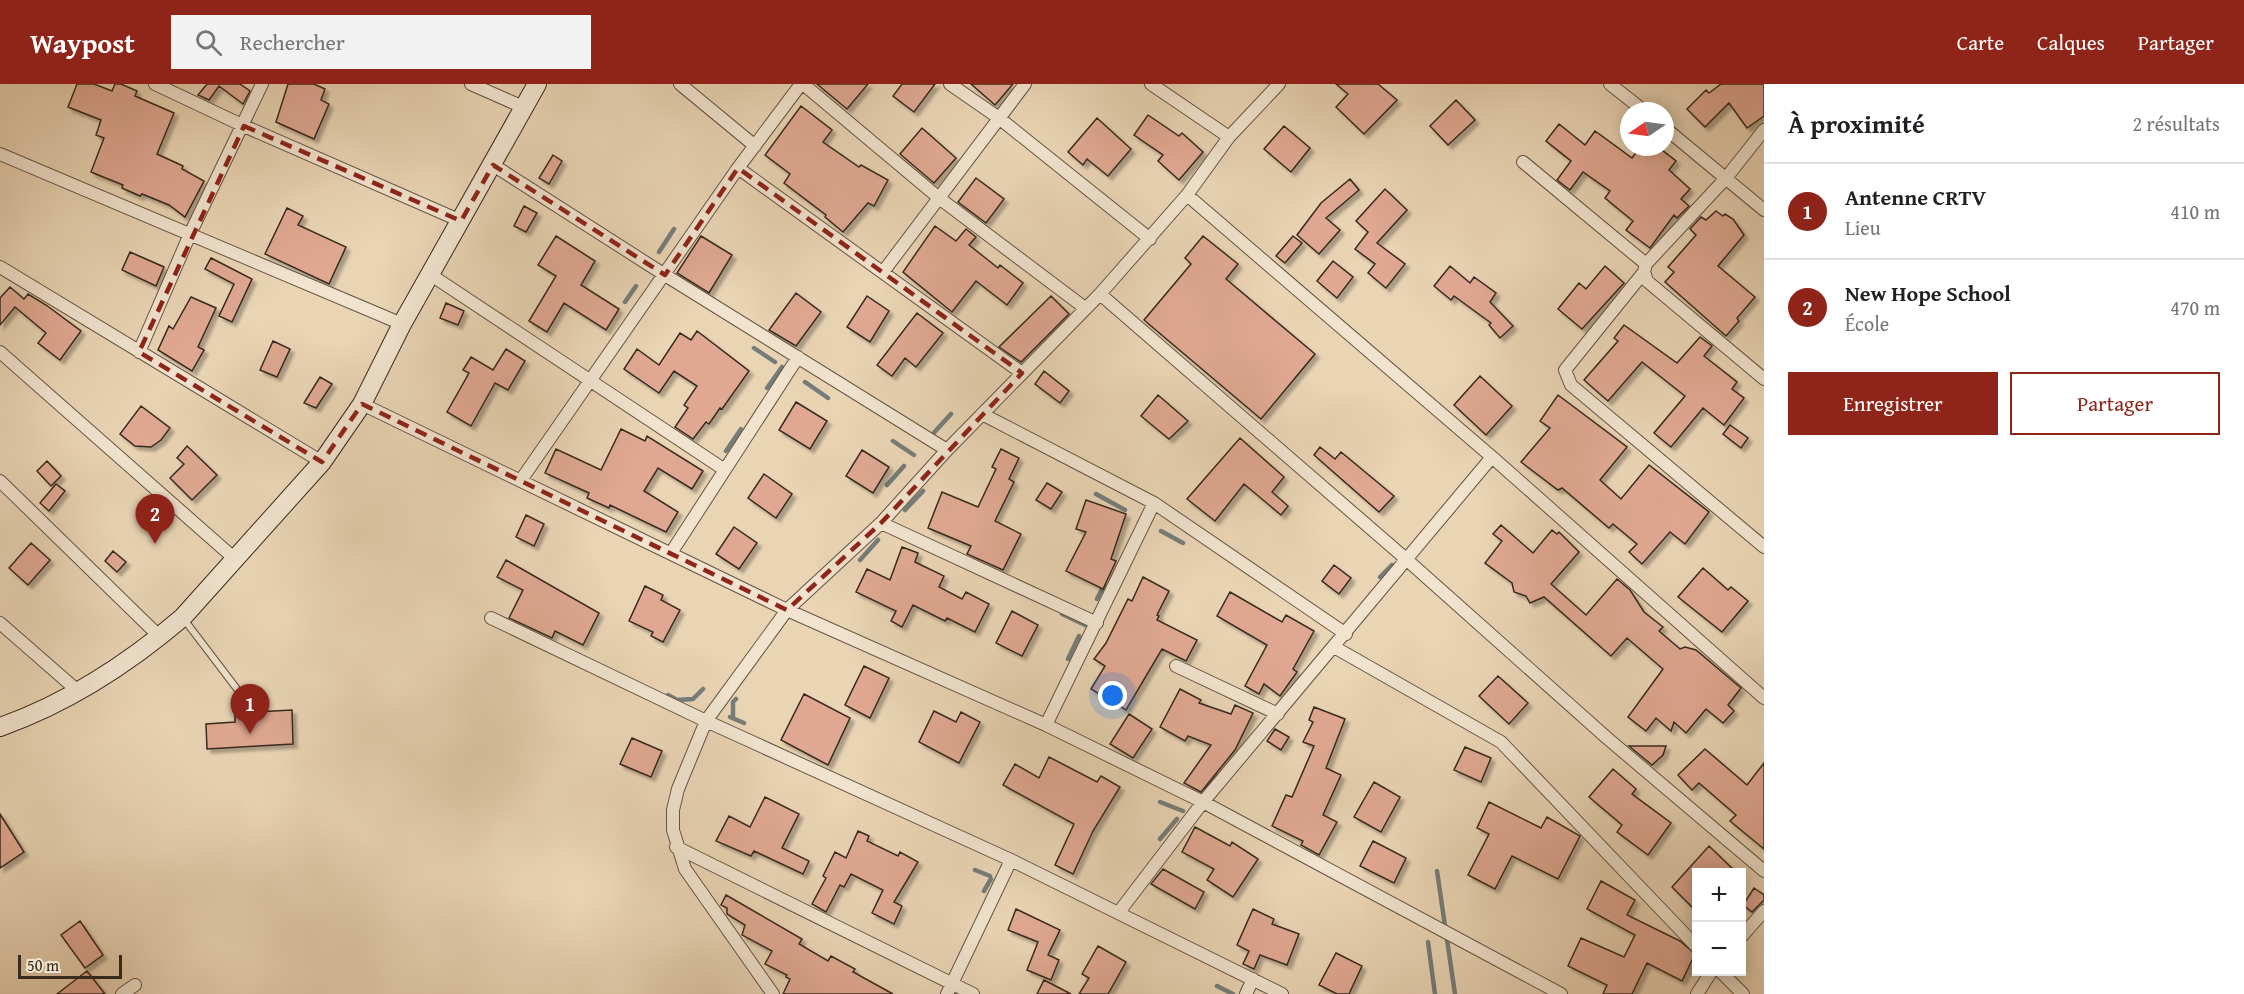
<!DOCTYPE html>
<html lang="fr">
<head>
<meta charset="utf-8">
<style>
	:root { --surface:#fff; --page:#f2f2f2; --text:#202124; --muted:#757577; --line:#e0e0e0; --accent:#8f2418 }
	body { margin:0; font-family:"Gentium Book Plus",serif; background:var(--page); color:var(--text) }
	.controls { position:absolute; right:18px; bottom:18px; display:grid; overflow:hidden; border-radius:0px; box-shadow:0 3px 15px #0003 }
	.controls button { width:54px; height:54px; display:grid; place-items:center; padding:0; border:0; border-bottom:2px solid var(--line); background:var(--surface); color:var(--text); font:30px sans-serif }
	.compass { position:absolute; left:1620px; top:18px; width:54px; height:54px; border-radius:50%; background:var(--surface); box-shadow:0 3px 15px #0003; rotate:257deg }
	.scale { position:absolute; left:18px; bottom:15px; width:104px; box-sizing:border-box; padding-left:6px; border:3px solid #382a1d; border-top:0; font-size:16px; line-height:21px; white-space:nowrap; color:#382a1d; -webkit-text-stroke:4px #f1e3ce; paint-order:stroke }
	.you { position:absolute; left:1113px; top:612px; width:21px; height:21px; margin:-15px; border:4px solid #fff; border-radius:50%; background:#1a73e8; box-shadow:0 0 0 9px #1a73e833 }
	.badge { display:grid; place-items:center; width:39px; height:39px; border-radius:50%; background:var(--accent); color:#fff; font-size:20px; font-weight:700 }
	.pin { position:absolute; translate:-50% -50px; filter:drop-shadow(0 2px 3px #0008) }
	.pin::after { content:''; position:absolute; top:32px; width:21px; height:18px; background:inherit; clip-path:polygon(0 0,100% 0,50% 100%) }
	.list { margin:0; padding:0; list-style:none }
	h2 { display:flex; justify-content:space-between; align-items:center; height:78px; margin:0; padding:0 24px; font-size:26px }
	h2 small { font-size:20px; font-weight:400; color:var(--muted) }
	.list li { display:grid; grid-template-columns:39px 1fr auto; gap:18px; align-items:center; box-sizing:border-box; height:96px; padding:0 24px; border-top:2px solid var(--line) }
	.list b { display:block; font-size:22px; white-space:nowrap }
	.list p { margin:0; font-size:20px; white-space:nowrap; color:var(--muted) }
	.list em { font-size:20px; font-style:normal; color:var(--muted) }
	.actions { display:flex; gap:12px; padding:18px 24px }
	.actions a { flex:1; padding:14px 0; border:2px solid var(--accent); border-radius:0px; text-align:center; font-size:21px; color:var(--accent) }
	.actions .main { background:var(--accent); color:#fff }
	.icon { flex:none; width:33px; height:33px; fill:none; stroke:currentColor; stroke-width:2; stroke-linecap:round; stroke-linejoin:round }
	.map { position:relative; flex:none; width:1764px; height:910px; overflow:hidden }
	header { display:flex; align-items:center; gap:36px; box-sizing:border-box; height:84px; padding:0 30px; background:var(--accent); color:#fff }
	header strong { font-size:28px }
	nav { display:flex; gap:33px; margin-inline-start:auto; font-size:21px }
	.search { width:420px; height:54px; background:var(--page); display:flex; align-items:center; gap:15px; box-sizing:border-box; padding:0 21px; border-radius:0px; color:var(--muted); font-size:22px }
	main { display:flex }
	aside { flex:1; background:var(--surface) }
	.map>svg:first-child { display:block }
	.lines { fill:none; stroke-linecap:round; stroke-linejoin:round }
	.stream { stroke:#757d7a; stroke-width:4.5 }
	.building { fill:#e0a892; stroke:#382a1d; stroke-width:1.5; filter:url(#shadow) }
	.service-casing { stroke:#645443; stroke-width:8 }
	.minor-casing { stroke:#645443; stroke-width:14 }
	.secondary-casing { stroke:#382a1d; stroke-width:20 }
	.service { stroke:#f1e3ce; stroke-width:6 }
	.minor { stroke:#f1e3ce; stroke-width:12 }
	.secondary { stroke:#f1e3ce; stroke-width:18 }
	.marked { fill:none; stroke:#8f2418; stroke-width:4.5; stroke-dasharray:12 8; stroke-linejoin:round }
</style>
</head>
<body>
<header>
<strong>Waypost</strong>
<div class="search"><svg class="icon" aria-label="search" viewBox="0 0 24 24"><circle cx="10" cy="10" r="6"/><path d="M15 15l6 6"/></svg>Rechercher</div>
<nav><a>Carte</a><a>Calques</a><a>Partager</a></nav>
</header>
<main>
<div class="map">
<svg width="1764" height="910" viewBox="0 0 1764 910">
	<defs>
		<filter id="shadow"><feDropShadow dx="4" dy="4" stdDeviation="1.5" flood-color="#0004"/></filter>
	</defs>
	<rect width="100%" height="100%" fill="#e9d4b4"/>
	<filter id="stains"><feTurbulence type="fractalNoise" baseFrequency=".00333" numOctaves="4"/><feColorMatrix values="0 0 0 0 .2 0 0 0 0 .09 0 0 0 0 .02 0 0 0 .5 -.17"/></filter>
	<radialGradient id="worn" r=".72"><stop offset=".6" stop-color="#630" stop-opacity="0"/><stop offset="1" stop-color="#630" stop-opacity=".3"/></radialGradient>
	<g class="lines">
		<!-- stream -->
		<path class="stream" d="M659 168 674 145
			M625 218 636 202
			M754 264 775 278
			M805 298 828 314
			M767 304 782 283
			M930 353 951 330
			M893 357 914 371
			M726 367 741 345
			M887 401 904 382
			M1096 410 1125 426
			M905 426 923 407
			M1161 447 1183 459
			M860 476 878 456
			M1380 493 1392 481
			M1097 515 1104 501
			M1062 530 1085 541
			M1068 575 1079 552
			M668 611 677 616 693 615 703 605
			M730 633 744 639
			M733 633V618L736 615
			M1205 703 1215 691
			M1160 718 1183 727
			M1160 755 1177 735
			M975 786 990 792
			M1437 787 1455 910
			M984 807 991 795
			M1428 858 1435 910
			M1217 902 1233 910"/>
	</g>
	<!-- building -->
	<path class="building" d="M77 0H94L112 7 115 0H121L137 7 135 12 174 29 157 70 183 82 182 85 204 97 185 133 169 121 142 110 140 112 122 104 123 101 91 88 104 54 96 51 101 36 68 23Z
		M207 0H240L250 7 243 20 219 2 209 16 198 11Z
		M288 0H314L325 5 321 16 329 20 314 55 276 38Z
		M817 0H868L847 25Z
		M902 0H935L914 28 893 12Z
		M971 0H1013L995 21Z
		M1336 0H1378L1397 16 1364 50 1336 23 1348 10Z
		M1721 0H1764V32L1747 44 1729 19 1705 43 1687 25 1706 6 1709 9Z
		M1456 16 1475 36 1448 61 1430 42Z
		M801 22 832 46 823 58 859 83 861 81 888 96 874 122 868 119 843 148 825 133 826 131 784 99 790 90 765 71Z
		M1148 31 1179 52 1182 49 1203 68 1179 96 1158 77 1163 71 1134 51Z
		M1097 34 1131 65 1108 92 1087 75 1083 81 1068 68Z
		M1559 40 1585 61 1595 47 1632 74 1640 63H1658L1676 77 1669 86 1690 105 1681 115 1689 122 1677 134 1674 131 1650 164 1626 146 1633 137 1605 114 1610 107 1583 88 1570 106 1557 96 1571 77 1546 57Z
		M1284 42 1310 64 1291 88 1264 65Z
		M922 44 956 74 934 99 900 70Z
		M553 71 562 77 549 100 539 94Z
		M976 94 1004 115 986 139 958 118Z
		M1350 95 1359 106 1326 134 1340 146 1319 170 1297 151 1321 119Z
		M1385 105 1407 126 1377 159 1405 180 1386 204 1368 189 1375 180 1355 165 1368 148 1356 137Z
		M524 122 537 129 526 148 514 142Z
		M287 124 303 132 298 141 346 163 329 200 265 170Z
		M1716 127 1723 132 1725 130 1733 135 1744 151 1718 182 1755 213 1737 234 1739 237 1726 252 1665 198 1674 188 1668 183 1696 151 1690 145 1701 133 1706 136Z
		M935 142 956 157 966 145 976 153 969 161 998 184 1000 181 1023 199 1007 221 976 197 952 228 903 188Z
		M556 152 595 177 581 201 619 225 606 246 564 219 547 248 529 237 556 192 538 181Z
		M701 152 732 171 709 209 677 189Z
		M1203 152 1238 180 1226 195 1315 270 1261 335 1144 236 1191 180 1185 174Z
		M1293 152 1302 159 1285 179 1276 172Z
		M130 168 164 183 156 202 122 186Z
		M211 174 252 195 232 238 219 232 234 200 205 185Z
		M1333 177 1353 193 1337 214 1317 197Z
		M1450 182 1470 199 1474 193 1496 209 1490 218 1513 242 1500 254 1489 241 1491 239 1454 212 1451 216 1434 202Z
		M1605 182 1624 199 1582 245 1558 225 1579 199 1586 205Z
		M10 203 24 215 28 210 46 221 81 247 60 276 38 259 46 249 15 223 0 241V214Z
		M796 209 821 228 796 262 769 246Z
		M867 212 889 227 870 258 847 243Z
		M1051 212 1069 230 1021 278 999 263Z
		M191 213 216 224 198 263 204 266 192 287 158 266 169 242 173 245Z
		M446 219 464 227 458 241 440 234Z
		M917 229 943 249 916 283 905 274 892 292 877 281Z
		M1624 241 1677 279 1700 253 1712 262 1704 272 1737 298 1732 305 1744 314 1724 341 1703 324 1671 363 1654 349 1685 312 1642 278 1608 317 1584 296 1618 257 1614 254Z
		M697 247 749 287 722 325 720 324 709 340 706 338 693 355 675 343 688 324 684 321 697 302 674 287 659 309 624 285 637 265 659 281 680 249 691 256Z
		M273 257 290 265 277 293 260 286Z
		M506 265 525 277 508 306 495 299 471 342 447 328 469 289 463 286 471 273 493 286Z
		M1044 287 1069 307 1060 319 1035 300Z
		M1480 292 1512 322 1486 351 1454 321Z
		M320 293 332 300 316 324 304 319Z
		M1158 311 1188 337 1169 355 1141 332Z
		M1558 311 1627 363 1600 396 1621 415 1649 381 1709 428 1685 460 1670 448 1642 480 1629 468 1637 460 1613 440 1609 444 1562 404 1558 406 1521 378 1550 344 1540 337Z
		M796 318 827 337 810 365 779 346Z
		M141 322 170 344 161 356 151 363 135 362 120 350Z
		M1730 341 1748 354 1741 364 1723 350Z
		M621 345 645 357 647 352 703 387 692 405 658 384 644 407 678 428 666 448 610 421 609 424 587 414 589 409 545 389 556 365 601 386Z
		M1240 354 1284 393 1272 408 1288 422 1281 431 1244 400 1215 437 1187 415Z
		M187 362 217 391 192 416 170 394 184 380 177 374Z
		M1320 363 1335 375 1341 368 1394 412 1379 428 1314 371Z
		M1001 365 1019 374 1009 395 1014 398 995 437 1021 450 1003 486 967 470 971 462 928 444 942 408 978 423 996 385 992 383Z
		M862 366 889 383 873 409 846 392Z
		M47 377 61 392 51 402 37 387Z
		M764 390 792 410 776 434 748 414Z
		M1047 399 1062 408 1051 425 1036 416Z
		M56 400 65 407 49 427 40 419Z
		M1086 416 1126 430 1111 475 1116 477 1103 505 1066 487 1086 448 1076 445Z
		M526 431 544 440 534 462 516 453Z
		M1501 441 1533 469 1552 446 1557 450 1559 448 1579 468 1551 500 1586 531 1617 495 1630 506 1644 528 1663 543 1659 547 1680 565 1685 563 1696 566 1741 604 1728 621 1734 627 1723 639 1706 625 1686 649 1674 638 1671 647 1656 634 1646 647 1628 633 1663 585 1627 554 1611 572 1544 513 1530 519 1526 512 1514 508 1512 499 1485 479 1502 457 1493 450Z
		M734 443 757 459 739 485 716 470Z
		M31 459 50 476 28 501 9 484Z
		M902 463 918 469 915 478 944 492 939 503 962 515 966 508 989 520 975 548 947 534 945 537 913 521 902 543 891 537 896 527 856 508 867 485 890 496Z
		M113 467 126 478 117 488 105 477Z
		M506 476 599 529 583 561 555 547 552 554 509 534 523 506 497 493Z
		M1334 481 1351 494 1339 510 1322 497Z
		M1703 484 1728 506 1731 503 1748 517 1722 548 1678 513Z
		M1143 493 1169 507 1157 531 1159 532 1157 536 1197 556 1186 577 1162 565 1126 626 1091 605 1105 582 1094 575 1106 559 1128 515 1132 517Z
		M645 502 663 511 661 516 680 526 663 558 651 552 653 548 629 537Z
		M1230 508 1282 538 1286 531 1314 547 1293 585 1297 588 1280 612 1264 600 1259 610 1245 602 1267 561 1217 532Z
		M1012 527 1038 541 1022 572 996 559Z
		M864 582 889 594 870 634 845 621Z
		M1498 592 1528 619 1509 640 1479 612Z
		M1180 605 1201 616 1199 619 1231 630 1235 621 1253 629 1235 666 1201 708 1184 699 1211 661 1188 652 1185 657 1160 643Z
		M804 610 850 634 828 681 781 656Z
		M1314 623 1345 635 1326 684 1341 691 1323 731 1337 738 1319 771 1301 761 1303 757 1272 742 1286 711 1292 713 1314 662 1303 658 1313 638 1309 636Z
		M292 626 293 660 207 665 206 640 235 638V629Z
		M934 627 956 638 961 628 980 638 959 679 919 658Z
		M1129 630 1152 645 1133 674 1110 660Z
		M1275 645 1289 653 1281 666 1267 657Z
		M632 654 662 667 651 693 620 680Z
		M1629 662H1666L1663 671 1652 681Z
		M1465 663 1491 674 1481 698 1454 686Z
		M1705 665 1747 701 1764 679V765L1730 737 1736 731 1699 699 1692 706 1678 691Z
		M1049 673 1097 698 1101 692 1120 703 1093 747 1073 790 1055 781 1074 740 1003 701 1015 680 1039 694Z
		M1613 685 1636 705 1632 710 1671 739 1648 771 1617 748 1622 741 1589 713Z
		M1374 698 1400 713 1381 748 1354 733Z
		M765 713 799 730 782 764 809 777 803 790 754 767 751 772 716 757 729 732 750 743Z
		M1489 718 1541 744 1547 733 1580 752 1558 795 1512 772 1495 805 1468 791 1489 750 1477 744Z
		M0 730 24 768 0 784Z
		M1195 743 1230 762 1232 758 1258 775 1233 813 1207 796 1214 785 1182 768Z
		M858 747 869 752 867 757 898 772 900 768 918 778 894 818 902 822 894 840 872 829 883 806 851 790 844 803 840 801 826 828 812 820 826 794 823 792 835 768 846 774Z
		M1373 757 1406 774 1394 799 1360 782Z
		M1709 762 1737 789H1696V827L1672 803Z
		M1163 785 1204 808 1195 825 1151 800Z
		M1601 797 1635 816 1627 831 1680 857 1695 870 1682 897 1647 879 1632 910H1603L1607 901 1568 882 1581 854 1624 873 1635 851 1587 825Z
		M1754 804 1764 811V816L1752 828 1743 821Z
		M726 811 802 855 799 860 828 877 831 872 855 885 853 888 893 910H783L790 895 786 893 787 891 765 880 772 867 742 851 745 841 727 830V824L721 821Z
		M1016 825 1060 846 1048 871 1059 876 1051 896 1027 886 1038 858 1008 846Z
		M1253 825 1274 835 1272 840 1299 850 1287 881 1260 871 1254 885 1243 880 1249 867 1237 861Z
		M80 837 103 871 85 884 61 851Z
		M1098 862 1126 878 1108 910H1079L1089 894 1082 890Z
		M1336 869 1362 882 1349 910H1337L1319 901Z
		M87 887 105 910H57Z
		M1044 896 1071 910H1037Z"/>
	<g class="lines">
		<!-- service casing -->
		<g class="service-casing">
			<path id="service" d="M183 534 237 605"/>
		</g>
		<!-- minor casing -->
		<g class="minor-casing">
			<path id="minor" d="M155 0 244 42 461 137
				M471 0 523 23
				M680 0 755 62
				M803 0 939 114 1085 224
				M950 0 999 34 1150 155
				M1610 0 1644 27
				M1665 44 1764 126
				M1764 46 1726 94 1646 180 1644 188 1565 286 1571 301 1764 463
				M1229 53 1279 0
				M0 70 402 240
				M1523 78 1646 180
				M493 81 665 191 947 366
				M738 84 1022 289
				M1187 111 1492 373
				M0 183 322 378
				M883 188 1025 0
				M1644 188 1647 197 1764 295
				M431 191 725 386
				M1100 210 1406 475 1607 654 1764 787
				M0 268 235 475
				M139 268 190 150 262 0
				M362 320 787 526 1046 641 1203 718 1561 910
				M982 330 1154 419 1346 550
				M521 396 738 84 801 0
				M0 397 160 553
				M881 439 1097 539
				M671 469 798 273
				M491 534 706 637 1011 776 1282 910
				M0 539 79 608
				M1334 563 1501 658 1696 862
				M1176 582 1278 630
				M1046 641 1154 419
				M676 763 973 910
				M1119 828 1203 718 1492 373 1764 614
				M1742 852 1764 827
				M1721 888 1743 910
				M122 910 135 901
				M773 910 685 785 673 746V726L678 705 706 637 787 526 881 439 947 366 1100 210 1187 111 1229 53 1151 0
				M947 910 1011 776
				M1246 910 1253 895
				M1697 910 1711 888"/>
		</g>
		<!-- secondary casing -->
		<g class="secondary-casing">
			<path id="secondary" d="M0 643C68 619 128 580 183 533L322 378 362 320 402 240 537 0"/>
		</g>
		<!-- service -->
		<use href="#service" class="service"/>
		<!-- minor -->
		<use href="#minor" class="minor"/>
		<!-- secondary -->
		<use href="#secondary" class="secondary"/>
	</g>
	<!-- marked area -->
	<path class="marked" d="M244 42 461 137 493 81 665 191 738 84 1022 289 881 439 787 526 362 320 322 378 139 268Z"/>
	<rect width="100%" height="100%" filter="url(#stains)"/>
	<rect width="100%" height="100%" fill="url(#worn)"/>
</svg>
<div class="controls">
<button>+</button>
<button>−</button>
</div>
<svg class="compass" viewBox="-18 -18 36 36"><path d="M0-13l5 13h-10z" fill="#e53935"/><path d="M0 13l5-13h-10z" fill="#757577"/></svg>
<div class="scale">50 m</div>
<div class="you"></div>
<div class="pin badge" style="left:250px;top:650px">1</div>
<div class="pin badge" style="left:155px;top:460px">2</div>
</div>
<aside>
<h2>À proximité<small>2 résultats</small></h2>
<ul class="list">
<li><span class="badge">1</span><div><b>Antenne CRTV</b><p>Lieu</p></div><em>410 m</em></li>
<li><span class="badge">2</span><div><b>New Hope School</b><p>École</p></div><em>470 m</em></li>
</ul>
<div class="actions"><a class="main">Enregistrer</a><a>Partager</a></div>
</aside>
</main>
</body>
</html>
